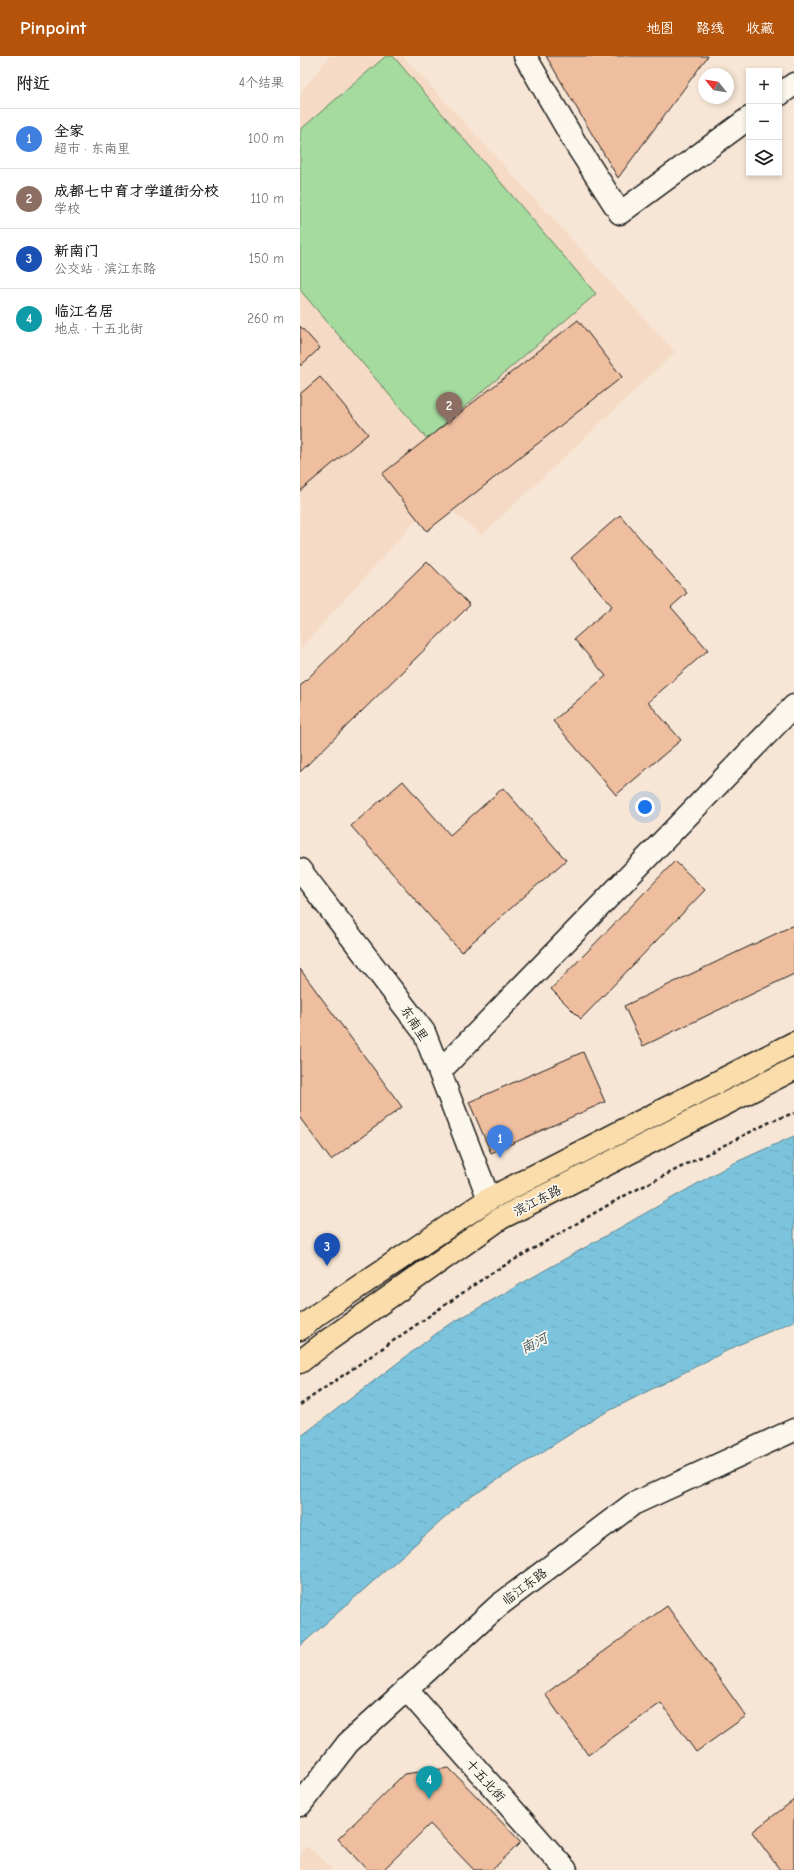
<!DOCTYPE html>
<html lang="zh">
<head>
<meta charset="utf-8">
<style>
	:root { --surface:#fff; --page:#f6f6f6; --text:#202124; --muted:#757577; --line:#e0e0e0; --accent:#b45309 }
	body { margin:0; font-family:"Comic Neue","LXGW WenKai TC",sans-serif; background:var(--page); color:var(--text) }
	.controls { position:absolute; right:12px; top:12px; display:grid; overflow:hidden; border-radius:0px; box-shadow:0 2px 6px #0003 }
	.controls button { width:36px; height:36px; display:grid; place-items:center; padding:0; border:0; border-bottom:1px solid var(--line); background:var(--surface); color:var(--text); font:20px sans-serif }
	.compass { position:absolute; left:398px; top:12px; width:36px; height:36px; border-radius:50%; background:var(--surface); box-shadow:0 2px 6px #0003; rotate:300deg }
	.you { position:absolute; left:345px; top:751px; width:14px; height:14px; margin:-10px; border:3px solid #fff; border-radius:50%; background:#1a73e8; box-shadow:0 0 0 6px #1a73e833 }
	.badge { display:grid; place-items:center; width:26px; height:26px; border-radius:50%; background:var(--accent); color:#fff; font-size:13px; font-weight:700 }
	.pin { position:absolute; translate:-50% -33px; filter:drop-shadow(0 1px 2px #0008) }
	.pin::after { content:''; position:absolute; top:21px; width:14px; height:12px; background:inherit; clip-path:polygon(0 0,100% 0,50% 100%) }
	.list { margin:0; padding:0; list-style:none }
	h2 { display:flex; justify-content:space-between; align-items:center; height:52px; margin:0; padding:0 16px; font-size:17px }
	h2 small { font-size:13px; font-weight:400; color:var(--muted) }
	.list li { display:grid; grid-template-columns:26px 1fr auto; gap:12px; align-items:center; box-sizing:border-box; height:60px; padding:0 16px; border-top:1px solid var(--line) }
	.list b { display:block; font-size:15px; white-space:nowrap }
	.list p { margin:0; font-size:13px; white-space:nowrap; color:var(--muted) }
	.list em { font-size:13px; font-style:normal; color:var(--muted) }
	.icon { flex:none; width:22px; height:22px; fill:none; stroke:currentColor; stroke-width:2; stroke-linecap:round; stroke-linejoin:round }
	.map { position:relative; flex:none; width:494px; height:1814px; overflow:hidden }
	header { display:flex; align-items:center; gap:24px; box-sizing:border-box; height:56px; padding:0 20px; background:var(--accent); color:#fff }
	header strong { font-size:19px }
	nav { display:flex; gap:22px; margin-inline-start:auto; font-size:14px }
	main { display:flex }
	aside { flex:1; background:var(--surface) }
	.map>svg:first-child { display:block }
	.built { fill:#f5dac5 }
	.pitch { fill:#a5db9e; stroke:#607c5d }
	.water { fill:url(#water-ripples); stroke:#568190 }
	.building { fill:#efbe9f; stroke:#1c1c1c }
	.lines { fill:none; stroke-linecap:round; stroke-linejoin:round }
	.minor-casing { stroke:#1c1c1c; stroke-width:25 }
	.major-casing { stroke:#1c1c1c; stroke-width:25 }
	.path { stroke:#1c1c1c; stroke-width:2.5; stroke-dasharray:4 3; stroke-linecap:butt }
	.minor { stroke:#fbf7ec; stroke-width:22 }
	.major { stroke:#faddab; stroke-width:22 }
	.labels { text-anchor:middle; stroke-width:3.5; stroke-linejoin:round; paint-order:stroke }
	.street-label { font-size:13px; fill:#1c1c1c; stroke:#fbf7ec }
	.water-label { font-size:14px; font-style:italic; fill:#3e5760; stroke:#fbf7ec }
</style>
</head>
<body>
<header>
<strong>Pinpoint</strong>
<nav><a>地图</a><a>路线</a><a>收藏</a></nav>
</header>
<main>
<aside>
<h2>附近<small>4个结果</small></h2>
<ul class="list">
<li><span class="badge" style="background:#3f7fe0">1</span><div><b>全家</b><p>超市 · 东南里</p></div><em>100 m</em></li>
<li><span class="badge" style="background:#8d6e63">2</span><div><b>成都七中育才学道街分校</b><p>学校</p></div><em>110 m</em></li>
<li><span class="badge" style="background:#1a4fb4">3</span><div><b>新南门</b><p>公交站 · 滨江东路</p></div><em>150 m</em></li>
<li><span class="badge" style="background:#0f9aa8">4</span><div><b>临江名居</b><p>地点 · 十五北街</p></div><em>260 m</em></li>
</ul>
</aside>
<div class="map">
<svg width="494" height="1814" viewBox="0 0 494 1814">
	<defs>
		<pattern id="water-ripples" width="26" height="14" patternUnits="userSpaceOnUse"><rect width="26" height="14" fill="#7cc4dd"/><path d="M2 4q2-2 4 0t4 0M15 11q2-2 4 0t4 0" fill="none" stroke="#6ba8bd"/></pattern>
	</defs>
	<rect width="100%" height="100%" fill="#f7e6d5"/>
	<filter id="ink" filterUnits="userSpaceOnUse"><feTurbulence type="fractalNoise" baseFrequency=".025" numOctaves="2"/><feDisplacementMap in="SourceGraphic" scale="8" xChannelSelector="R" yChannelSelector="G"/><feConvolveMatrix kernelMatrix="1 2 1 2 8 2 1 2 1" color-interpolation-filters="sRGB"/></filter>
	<g filter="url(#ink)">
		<!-- built -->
		<path class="built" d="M30 0H103L375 296 182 479 136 442 0 593V37Z
			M7 1790 33 1814H0V1800Z"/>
		<!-- pitch -->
		<path class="pitch" d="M86 0H93L296 238 127 383 0 234V74Z"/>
		<!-- water -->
		<path class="water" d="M494 1080V1265L438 1289 299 1360 164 1445 0 1590V1381L145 1271 432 1108Z"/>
		<!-- building -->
		<path class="building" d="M246 0H408L318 122Z
			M278 264 322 321 127 475 82 418Z
			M0 270 20 292 0 310Z
			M20 321 68 378 0 435V338Z
			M320 459 387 537 371 551 408 594 348 646 381 684 316 739 253 665 306 620 274 583 312 550 271 502Z
			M127 505 170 549 0 716V630Z
			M103 725 150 779 203 732 266 804 161 896 51 770Z
			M375 805 405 834 281 963 251 933Z
			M494 869V918L343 990 324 950Z
			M0 913 102 1051 31 1104 0 1062Z
			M283 996 305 1046 191 1097 169 1046Z
			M367 1550 446 1660 396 1696 361 1647 288 1699 245 1638Z
			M149 1712 221 1786 192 1814H174L130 1768 83 1814H67L38 1783 104 1718Z
			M494 1744V1814H480L452 1776Z"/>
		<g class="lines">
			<!-- minor casing -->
			<g class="minor-casing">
				<path id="minor" d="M225 0 277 90 320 157 449 62
					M479 39 494 28
					M0 814 124 976 189 1143
					M140 1015 494 650
					M106 1633 266 1814
					M0 1749 48 1687 198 1550 333 1448 494 1374"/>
			</g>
			<!-- major casing -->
			<g class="major-casing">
				<path id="major" d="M0 1273 18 1258 189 1143 494 987
					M0 1306 27 1285 201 1162 494 1013"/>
			</g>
			<!-- path -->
			<path class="path" d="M0 1349 190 1218 322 1141 472 1065 494 1057"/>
			<!-- minor -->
			<use href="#minor" class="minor"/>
			<!-- major -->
			<use href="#major" class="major"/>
		</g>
	</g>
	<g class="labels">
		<!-- street labels -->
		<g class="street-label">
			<text transform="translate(115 967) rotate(57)" y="5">东南里</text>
			<text transform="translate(237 1144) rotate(-27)" y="5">滨江东路</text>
			<text transform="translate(224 1530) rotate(-37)" y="5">临江东路</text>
			<text transform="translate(186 1724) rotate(48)" y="5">十五北街</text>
		</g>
		<!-- water labels -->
		<g class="water-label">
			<text transform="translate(234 1287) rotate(-27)" y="5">南河</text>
		</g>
	</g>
</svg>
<div class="controls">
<button>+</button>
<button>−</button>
<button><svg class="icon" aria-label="layers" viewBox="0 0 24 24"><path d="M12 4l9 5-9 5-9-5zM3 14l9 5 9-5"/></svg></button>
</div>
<svg class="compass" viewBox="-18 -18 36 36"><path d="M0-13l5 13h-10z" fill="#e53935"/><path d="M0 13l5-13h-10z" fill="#757577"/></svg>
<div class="you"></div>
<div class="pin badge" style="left:200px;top:1102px;background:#3f7fe0">1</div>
<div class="pin badge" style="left:149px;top:369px;background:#8d6e63">2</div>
<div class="pin badge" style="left:27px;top:1210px;background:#1a4fb4">3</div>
<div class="pin badge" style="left:129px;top:1743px;background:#0f9aa8">4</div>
</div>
</main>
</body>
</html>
